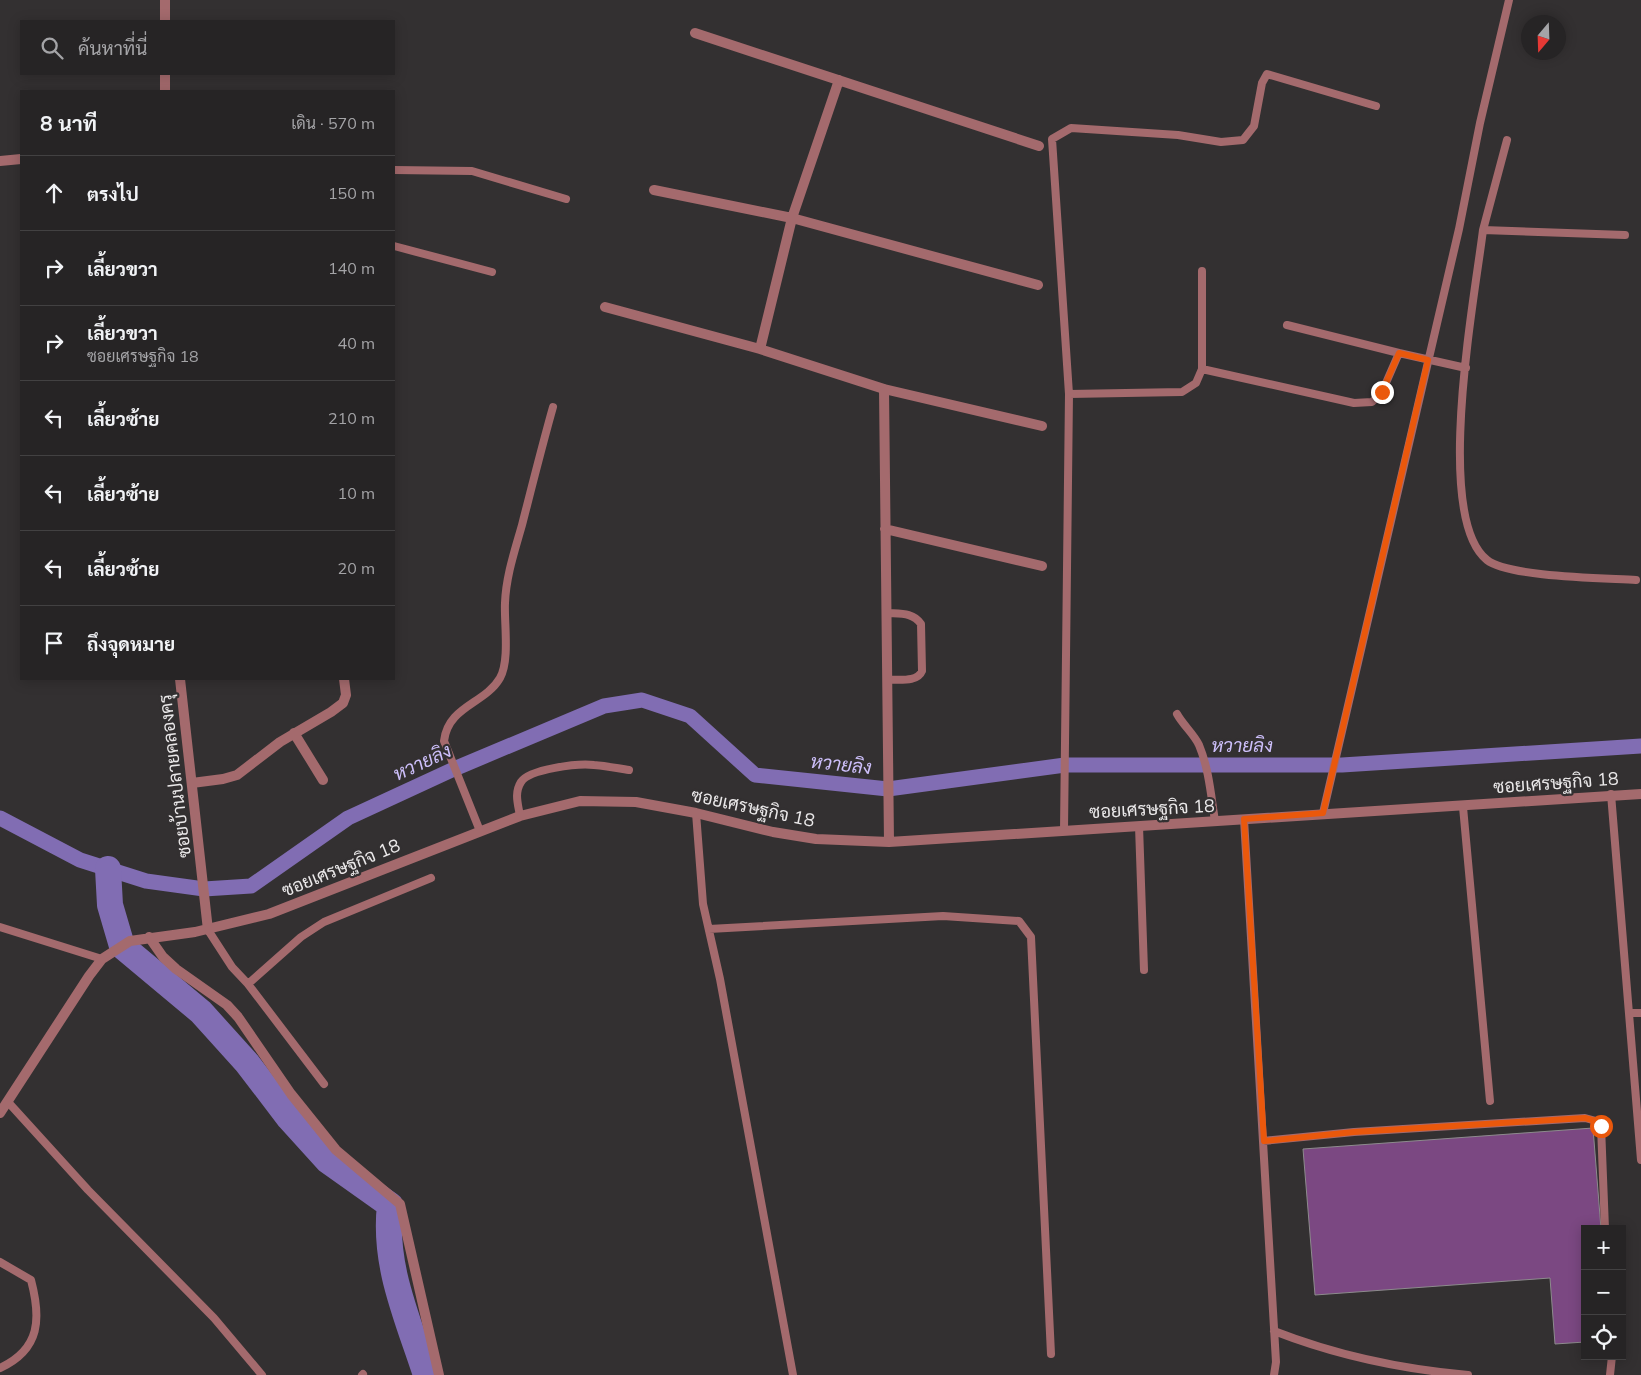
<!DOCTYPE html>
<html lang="th">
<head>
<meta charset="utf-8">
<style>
	:root { --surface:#262425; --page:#2e2c2d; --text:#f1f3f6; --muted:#a4a4a7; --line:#424142 }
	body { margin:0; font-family:Mulish,Sarabun,sans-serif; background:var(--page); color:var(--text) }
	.controls { position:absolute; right:15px; bottom:15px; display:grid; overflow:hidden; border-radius:0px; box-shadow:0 2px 12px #0003 }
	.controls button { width:45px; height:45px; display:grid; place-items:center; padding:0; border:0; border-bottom:1px solid var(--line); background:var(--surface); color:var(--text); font:25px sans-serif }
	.compass { position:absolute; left:1521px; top:15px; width:45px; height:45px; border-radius:50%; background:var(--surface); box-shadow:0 2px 12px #0003; rotate:199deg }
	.stop { position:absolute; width:15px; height:15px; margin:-11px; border:4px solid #ea580c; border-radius:50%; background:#fff }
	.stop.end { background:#ea580c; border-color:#fff; box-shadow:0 1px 5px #0008 }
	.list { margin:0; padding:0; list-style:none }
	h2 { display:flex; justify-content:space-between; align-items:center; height:65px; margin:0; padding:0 20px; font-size:21px }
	h2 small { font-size:16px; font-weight:400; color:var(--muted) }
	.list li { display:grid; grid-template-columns:32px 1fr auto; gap:15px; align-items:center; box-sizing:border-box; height:75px; padding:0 20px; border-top:1px solid var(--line) }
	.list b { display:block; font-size:19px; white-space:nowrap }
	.list p { margin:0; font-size:16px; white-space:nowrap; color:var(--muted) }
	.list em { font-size:16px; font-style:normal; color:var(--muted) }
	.icon { flex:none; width:28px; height:28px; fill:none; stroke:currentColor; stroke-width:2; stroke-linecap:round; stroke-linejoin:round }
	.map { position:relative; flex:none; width:1641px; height:1375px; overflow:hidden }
	.search { position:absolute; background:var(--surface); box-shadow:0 2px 12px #0003; left:20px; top:20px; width:375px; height:55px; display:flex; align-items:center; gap:12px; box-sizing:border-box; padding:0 18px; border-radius:0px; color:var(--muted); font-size:19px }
	.panel { position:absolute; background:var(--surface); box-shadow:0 2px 12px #0003; left:20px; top:90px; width:375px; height:590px; border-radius:0px }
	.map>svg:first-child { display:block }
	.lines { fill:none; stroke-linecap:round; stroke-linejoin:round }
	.canal { stroke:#816db3; stroke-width:15 }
	.river { stroke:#816db3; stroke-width:26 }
	.building { fill:#7b4882; stroke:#8d8b8d }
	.lane { stroke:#a46a6d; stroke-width:8 }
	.street { stroke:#a46a6d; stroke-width:10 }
	.route { stroke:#ea580c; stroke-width:6 }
	.labels { text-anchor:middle; stroke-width:4.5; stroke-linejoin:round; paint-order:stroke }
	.street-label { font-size:18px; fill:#eae8e9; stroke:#333031 }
	.water-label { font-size:19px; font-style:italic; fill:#cdbffa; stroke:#333031 }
</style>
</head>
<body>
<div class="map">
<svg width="1641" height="1375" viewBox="0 0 1641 1375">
	<rect width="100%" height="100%" fill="#333031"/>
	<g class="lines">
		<!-- canal -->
		<path class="canal" d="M0 818 80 860 146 881 204 889 251 886 348 818 454 769 604 706 642 700 690 716 755 775 888 789 1065 765H1342L1641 746"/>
		<!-- river -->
		<path class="river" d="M108 869 110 905 122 946 201 1012 247 1063 289 1118 328 1161 390 1205C383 1266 408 1319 426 1375"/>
	</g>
	<!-- building -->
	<path class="building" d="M1593 1128 1601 1229H1585V1342L1555 1344 1550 1278 1315 1295 1303 1149Z"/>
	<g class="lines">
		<!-- lane -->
		<path class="lane" d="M394 170 472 171 566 199
			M1483 230 1507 140
			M1625 235 1483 230C1475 296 1433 517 1487 560 1508 577 1604 578 1636 580
			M394 246 492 272
			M1202 271V369L1354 403 1372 402 1382 392 1399 353 1466 368
			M1287 325 1399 353
			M1069 394 1182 392 1196 383 1202 369
			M886 613C900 614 913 612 921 624L922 671C917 683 898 679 887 680
			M1177 714C1183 725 1194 734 1199 745 1209 769 1211 796 1215 821
			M1611 794 1641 1160
			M1463 807 1490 1101
			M696 813 703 904 720 979 793 1375
			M1323 813 1459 229 1480 123 1509 0
			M520 816C518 804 514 793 521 782 529 769 579 763 594 765 606 766 617 768 629 770
			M1244 819 1276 1362 1274 1375
			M1139 826 1144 970
			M1064 830 1069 394 1052 139 1071 128 1178 135 1221 142 1243 140 1254 126 1262 83 1267 74 1376 106
			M480 831 444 741C448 706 485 704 500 678 510 660 504 623 505 603 506 576 515 550 522 525 532 486 542 446 553 407
			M0 927 102 959
			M709 929 943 916 1019 921 1031 937 1051 1354
			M208 930 232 967 248 984 324 1084
			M248 984 301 937 324 922 431 878
			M1629 1013H1641
			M8 1102 88 1190 214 1318 262 1375
			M1263 1141 1354 1132 1585 1118 1596 1121 1601 1126 1605 1229
			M0 1262 31 1280C41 1318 41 1349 0 1368
			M1274 1331C1338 1356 1400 1369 1468 1375
			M362 1375 363 1374
			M1610 1375 1612 1356"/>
		<!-- street -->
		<path class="street" d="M165 21V0
			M695 33 1039 146
			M165 91V74
			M0 161 21 159
			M654 190 792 218 1038 285
			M605 307 760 349 884 389 1042 426
			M760 349 792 218 839 80
			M884 389 889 842
			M885 529 1042 566
			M180 679 208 930
			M294 733 323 780
			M192 783 223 779 237 775 280 742 331 712 343 703 346 695 344 679
			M149 937 163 957 176 969 227 1005 238 1017 291 1094 336 1150 400 1204 439 1375
			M0 1113 89 976 102 959 130 941 195 932 269 914 520 816 580 801 636 802 696 813 773 832 816 839 889 842 1641 794"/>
	</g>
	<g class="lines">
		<!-- route -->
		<path class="route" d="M1382 392 1399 353 1428 360 1323 813 1244 819 1264 1141 1354 1132 1585 1118 1596 1121 1601 1126"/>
	</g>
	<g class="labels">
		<!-- street labels -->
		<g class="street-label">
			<text transform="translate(175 776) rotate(-97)" y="6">ซอยบ้านปลายคลองครุ</text>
			<text transform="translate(1556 783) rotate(-4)" y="6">ซอยเศรษฐกิจ 18</text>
			<text transform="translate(753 808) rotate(12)" y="6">ซอยเศรษฐกิจ 18</text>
			<text transform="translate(1152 809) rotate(-3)" y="6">ซอยเศรษฐกิจ 18</text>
			<text transform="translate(341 868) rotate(-22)" y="6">ซอยเศรษฐกิจ 18</text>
		</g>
		<!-- water labels -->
		<g class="water-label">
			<text x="1242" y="752">หวายลิง</text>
			<text transform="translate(422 762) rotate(-25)" y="7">หวายลิง</text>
			<text transform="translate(841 764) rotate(6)" y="7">หวายลิง</text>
		</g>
	</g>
</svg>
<div class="controls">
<button>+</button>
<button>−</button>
<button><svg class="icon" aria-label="locate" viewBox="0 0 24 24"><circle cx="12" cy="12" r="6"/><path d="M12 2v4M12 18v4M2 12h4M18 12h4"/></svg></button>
</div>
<svg class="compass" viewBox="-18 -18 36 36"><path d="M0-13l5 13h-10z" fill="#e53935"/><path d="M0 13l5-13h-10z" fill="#a4a4a7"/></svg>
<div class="stop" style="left:1601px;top:1126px"></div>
<div class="stop end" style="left:1382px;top:392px"></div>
<div class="search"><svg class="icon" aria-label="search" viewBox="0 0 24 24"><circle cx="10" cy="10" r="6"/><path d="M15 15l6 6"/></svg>ค้นหาที่นี่</div>
<section class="panel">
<h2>8 นาที<small>เดิน · 570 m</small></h2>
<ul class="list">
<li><svg class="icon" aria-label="ahead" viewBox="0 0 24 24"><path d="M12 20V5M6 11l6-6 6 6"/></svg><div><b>ตรงไป</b></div><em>150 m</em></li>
<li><svg class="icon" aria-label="right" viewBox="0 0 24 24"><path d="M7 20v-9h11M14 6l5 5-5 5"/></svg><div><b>เลี้ยวขวา</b></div><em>140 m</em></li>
<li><svg class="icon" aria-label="right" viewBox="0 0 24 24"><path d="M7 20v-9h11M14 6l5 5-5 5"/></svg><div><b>เลี้ยวขวา</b><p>ซอยเศรษฐกิจ 18</p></div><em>40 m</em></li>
<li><svg class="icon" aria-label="left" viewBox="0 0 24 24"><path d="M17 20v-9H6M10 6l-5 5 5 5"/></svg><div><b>เลี้ยวซ้าย</b></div><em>210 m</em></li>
<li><svg class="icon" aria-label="left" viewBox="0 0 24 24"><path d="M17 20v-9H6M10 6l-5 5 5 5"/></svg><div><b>เลี้ยวซ้าย</b></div><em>10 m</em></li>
<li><svg class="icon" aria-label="left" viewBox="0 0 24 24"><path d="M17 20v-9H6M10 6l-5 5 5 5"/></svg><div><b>เลี้ยวซ้าย</b></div><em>20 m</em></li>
<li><svg class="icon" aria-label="arrive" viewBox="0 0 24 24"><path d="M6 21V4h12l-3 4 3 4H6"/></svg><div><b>ถึงจุดหมาย</b></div></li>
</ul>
</section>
</div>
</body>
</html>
